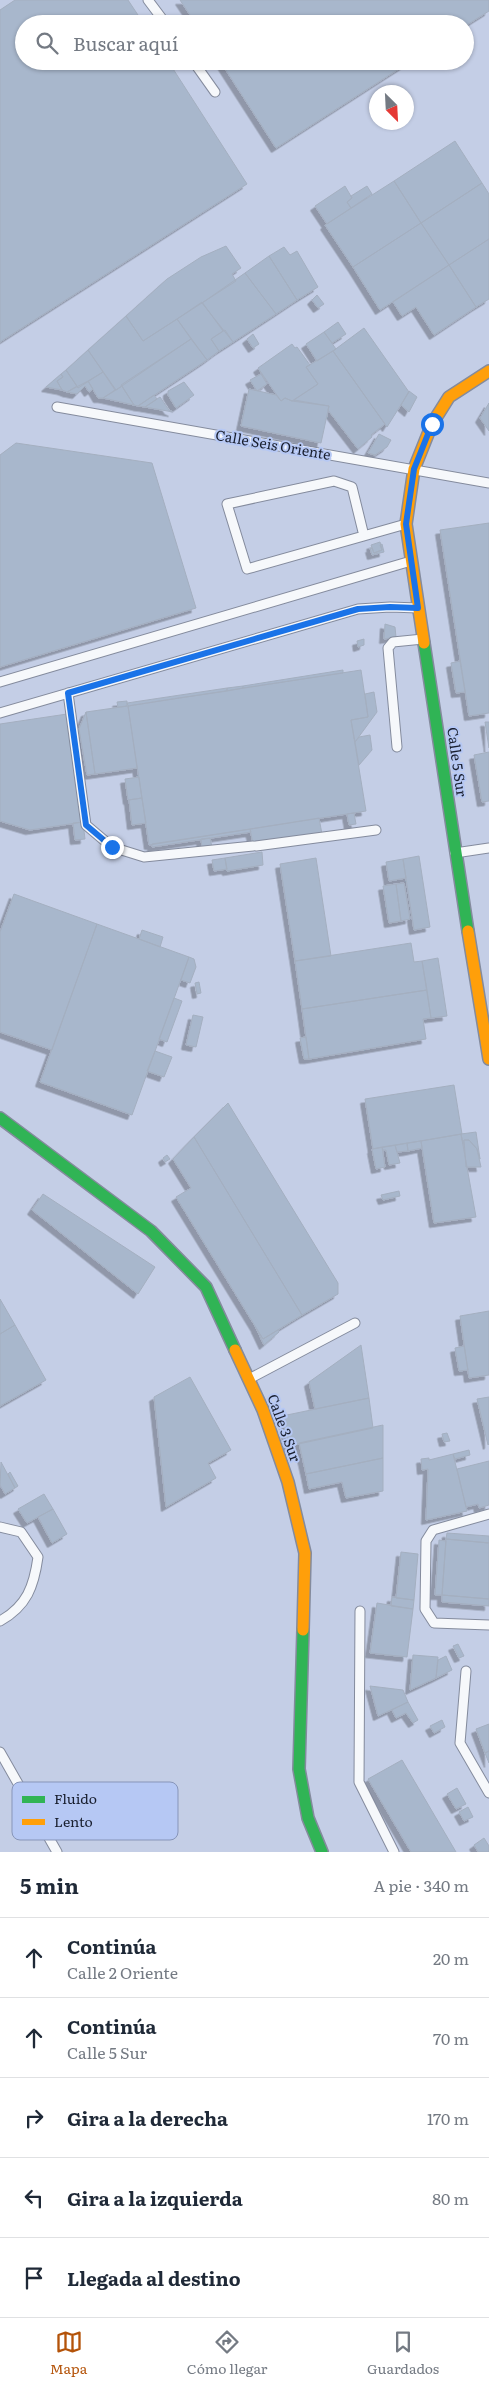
<!DOCTYPE html>
<html lang="es">
<head>
<meta charset="utf-8">
<style>
	:root { --surface:#fff; --page:#f2f2f3; --text:#1f2937; --muted:#747a83; --line:#e0e1e3; --accent:#b45309 }
	body { margin:0; font-family:Literata,serif; background:var(--page); color:var(--text) }
	.compass { position:absolute; left:369px; top:85px; width:45px; height:45px; border-radius:50%; background:var(--surface); box-shadow:0 1px 4px #0004; rotate:156deg }
	.stop { position:absolute; width:15px; height:15px; margin:-11px; border:4px solid #1a73e8; border-radius:50%; background:#fff }
	.stop.end { background:#1a73e8; border-color:#fff; box-shadow:0 1px 5px #0008 }
	.list { margin:0; padding:0; list-style:none }
	h2 { display:flex; justify-content:space-between; align-items:center; height:65px; margin:0; padding:0 20px; font-size:21px }
	h2 small { font-size:16px; font-weight:400; color:var(--muted) }
	.list li { display:grid; grid-template-columns:32px 1fr auto; gap:15px; align-items:center; box-sizing:border-box; height:80px; padding:0 20px; border-top:1px solid var(--line) }
	.list b { display:block; font-size:19px; white-space:nowrap }
	.list p { margin:0; font-size:16px; white-space:nowrap; color:var(--muted) }
	.list em { font-size:16px; font-style:normal; color:var(--muted) }
	.icon { flex:none; width:28px; height:28px; fill:none; stroke:currentColor; stroke-width:2; stroke-linecap:round; stroke-linejoin:round }
	.map { position:relative; flex:none; width:489px; height:1852px; overflow:hidden }
	.search { position:absolute; background:var(--surface); box-shadow:0 1px 4px #0004; left:15px; right:15px; top:15px; height:55px; display:flex; align-items:center; gap:12px; box-sizing:border-box; padding:0 18px; border-radius:28px; color:var(--muted); font-size:19px }
	.sheet { height:465px; background:var(--surface) }
	nav { display:flex; justify-content:space-around; align-items:center; box-sizing:border-box; height:70px; border-top:1px solid var(--line); background:var(--surface); font-size:14px; color:var(--muted) }
	nav a { display:grid; justify-items:center; gap:2px }
	nav .on { color:var(--accent) }
	.map>svg:first-child { display:block }
	.building { fill:#a8b7cc; stroke:#a4afc0; filter:url(#shadow) }
	.lines { fill:none; stroke-linecap:round; stroke-linejoin:round }
	.lane-casing { stroke:#848b9d; stroke-width:11 }
	.fast-casing { stroke:#848b9d; stroke-width:14 }
	.slow-casing { stroke:#848b9d; stroke-width:14 }
	.lane { stroke:#f6f8fb; stroke-width:9 }
	.fast { stroke:#30b455; stroke-width:11 }
	.slow { stroke:#ff9f0a; stroke-width:11 }
	.route { stroke:#1a73e8; stroke-width:6 }
	.labels { text-anchor:middle; stroke-width:4; stroke-linejoin:round; paint-order:stroke }
	.street-label { font-size:14px; fill:#191f2f; stroke:#b6c8f4 }
	.key { fill:#b6c8f4; stroke:#8795b9; stroke-width:1 }
	.key-label { font-size:14px; fill:#191f2f }
</style>
</head>
<body>
<div class="map">
<svg width="489" height="1852" viewBox="0 0 489 1852">
	<defs>
		<filter id="shadow"><feDropShadow dx="-4.5" dy="4.5" stdDeviation="0" flood-color="#0004"/></filter>
	</defs>
	<rect width="100%" height="100%" fill="#c4cee6"/>
	<!-- building -->
	<path class="building" d="M15 0H128L144 24H24V61H168L247 184 0 342V10Z
		M180 0H489V11L465 26V24H196Z
		M220 61H411L276 148Z
		M455 141 482 183 421 223 394 181Z
		M394 181 421 223 353 267 325 225Z
		M482 183 489 194V239L449 265 421 223Z
		M345 186 352 198 347 202 351 208 327 224 315 206Z
		M367 186 372 194 351 208 347 202 352 198 351 196Z
		M421 223 449 265 380 310 353 267Z
		M489 239V299L476 307 449 265Z
		M226 246 241 268 232 274 236 281 143 341 126 316 167 279 201 257Z
		M284 247 290 255 297 251 318 287 297 300 269 256Z
		M269 256 297 300 276 314 245 273Z
		M449 265 476 307 434 335 416 307 402 316 393 302Z
		M245 273 276 314 233 342 202 303Z
		M317 295 324 304 318 308 312 300Z
		M202 302 223 331 211 339 219 351 207 360 177 319Z
		M126 316 143 341 177 319 191 339 116 390 88 350Z
		M338 322 346 334 332 343 324 332Z
		M364 328 409 392 387 427 333 351Z
		M225 330 233 342 219 351 211 339Z
		M324 332 336 349 317 361 306 344Z
		M253 334 259 344 253 348 247 339Z
		M191 339 207 360 138 406 134 405 121 385Z
		M292 344 295 348 297 347 310 365 306 367 318 384 292 401 285 398 281 401 258 368Z
		M88 350 103 372 78 388 66 370Z
		M333 351 385 424 371 435 372 437 358 449 328 410 329 406 294 400 318 384 306 367Z
		M66 370 77 386 67 392 62 390 57 381 63 377 61 374Z
		M103 372 115 390 103 398H98L88 381Z
		M61 374 63 377 57 381 62 390 46 387Z
		M261 374 267 384 257 391 250 380Z
		M88 381 93 389 89 392 85 386 77 394 67 392Z
		M184 382 194 395 176 408 168 395V391Z
		M122 386 134 405 103 398 116 390Z
		M249 389 276 395 281 401 285 398 292 401 329 406 321 443 241 426Z
		M409 391 417 397 409 412 401 405Z
		M154 395 157 399 145 407 138 406Z
		M160 397 169 410 173 412 145 407Z
		M489 403V431L480 418Z
		M379 434 391 440 387 447 375 455 368 453Z
		M16 443 152 463 196 608 0 667V455Z
		M489 523V713L469 716 440 530Z
		M380 542 382 550 374 553 371 545Z
		M382 544 384 552 372 555 370 548H372L374 553 382 550 380 545Z
		M385 624 395 627 396 637 384 639Z
		M364 639V645L358 647 357 641Z
		M460 661 465 692 456 693 451 663Z
		M343 670V673L243 688V686Z
		M361 670 368 717 351 720 366 811 149 845 128 706Z
		M243 686V688L227 691V688Z
		M227 688V691L172 699 128 706 127 703Z
		M374 692 377 712 355 742 351 720 368 717 365 694Z
		M127 701V706L118 707 117 702Z
		M128 706 137 768 95 774 86 712Z
		M86 712 95 774 87 775 79 729Z
		M67 714 83 822 30 830 0 821V724Z
		M485 722H489V748Z
		M370 735 372 750 359 765 355 742 359 737Z
		M489 752V801L482 802 474 755Z
		M139 777 142 798 128 800 125 779Z
		M142 798 146 823 132 825 129 800Z
		M354 813 356 824 349 825 347 814Z
		M319 818 322 834 253 844 250 829Z
		M83 822 85 839 75 840 73 823Z
		M250 829 251 832 152 847V844Z
		M210 838 212 847 202 848 201 839Z
		M262 852 263 865 227 871 225 858Z
		M419 856 430 927 414 930 403 859Z
		M225 858 227 869 214 871 212 860Z
		M316 858 331 956 295 961 280 864Z
		M403 859 406 878 389 881 386 862Z
		M404 883 410 919 401 921 396 884Z
		M396 884 401 921 389 923 383 886Z
		M14 894 97 924 52 1050 0 1032V932Z
		M97 924 189 957 132 1115 40 1082Z
		M142 930 163 937 160 947 139 939Z
		M411 943 414 962 422 961 427 990 302 1009 295 961Z
		M189 957 194 959 196 967 190 983 181 980Z
		M438 958 447 1016 431 1018 422 961Z
		M199 982 201 993 197 994 195 983Z
		M427 990 431 1018 423 1019 426 1039 309 1059 302 1009Z
		M174 998 182 1001 167 1042 159 1039Z
		M193 1015 203 1017 196 1047 186 1045Z
		M306 1037 309 1059H304L300 1038Z
		M155 1051 172 1057 164 1077 147 1071Z
		M454 1085 462 1134 373 1149 365 1099Z
		M228 1103 338 1283V1294L302 1315 194 1137Z
		M476 1132 480 1159 477 1149 469 1140H464L463 1144 461 1134Z
		M461 1134 476 1217 434 1223 421 1141Z
		M194 1137 302 1315 263 1339 176 1197 191 1188 173 1159Z
		M464 1140H469L477 1149 481 1167H466Z
		M421 1141 422 1148 408 1151 407 1143Z
		M407 1143 408 1151 397 1152 395 1145Z
		M395 1145 400 1163 389 1165 386 1150H383L382 1147Z
		M382 1147 385 1167 376 1169 372 1149Z
		M167 1155 170 1159 165 1162 163 1158Z
		M399 1191 400 1196 383 1200 381 1195Z
		M43 1194 155 1267 138 1294 32 1210Z
		M0 1299 15 1325 0 1334Z
		M489 1311V1375L469 1378 460 1316Z
		M15 1325 46 1380 0 1406V1334Z
		M256 1328 263 1339 278 1330 279 1332 264 1345Z
		M361 1345 369 1398 315 1409 309 1382Z
		M464 1346 468 1370 459 1371 455 1348Z
		M190 1377 231 1450 208 1463 216 1478 166 1507 154 1397Z
		M489 1397V1444L488 1445 477 1399Z
		M369 1398 373 1428 289 1446 282 1416Z
		M383 1425V1458L306 1474 299 1443Z
		M447 1433 450 1441 444 1442 442 1434Z
		M469 1450 470 1455 455 1459 453 1454Z
		M453 1454 467 1511 426 1520 428 1469 422 1470 421 1459 429 1458V1460Z
		M383 1458V1491L346 1498 342 1482 309 1489 306 1474Z
		M489 1461V1505L479 1508 478 1504 466 1507 457 1469Z
		M1 1462 15 1488 5 1494 0 1485Z
		M10 1472 18 1486 15 1488 8 1474Z
		M44 1494 53 1509 27 1523 18 1509Z
		M53 1509 67 1534 52 1543 38 1517Z
		M447 1533 489 1536V1543L446 1539Z
		M446 1539 489 1543V1599L442 1595Z
		M439 1540 446 1541 442 1595H435Z
		M401 1552 418 1554 414 1600 396 1598Z
		M442 1595 489 1599V1606L442 1602Z
		M392 1597 414 1600 413 1609 391 1606Z
		M377 1603 413 1609 407 1657 370 1653Z
		M458 1644 464 1656 459 1658 453 1646Z
		M413 1655 438 1657 436 1678 410 1690Z
		M446 1656 452 1670 436 1678 438 1660Z
		M370 1686 403 1690 408 1702 378 1716Z
		M408 1702 418 1720 413 1723 406 1713 396 1718 392 1710Z
		M442 1720 445 1727 434 1733 430 1726Z
		M489 1724V1751L485 1753 476 1729Z
		M489 1751V1763L485 1753Z
		M402 1760 456 1852H411L368 1779Z
		M457 1788 466 1804 456 1809 447 1794Z
		M468 1807 473 1817 464 1821 459 1812Z
		M484 1838 489 1846V1852H478L474 1845Z"/>
	<g class="lines">
		<!-- lane casing -->
		<g class="lane-casing">
			<path id="lane" d="M148 0 166 24
				M193 61 215 92
				M57 407 489 483
				M364 536 352 487 334 481 227 504 247 569 406 524
				M0 682 411 561
				M68 693 86 825 112 847 144 857 253 846
				M0 713 358 609 390 607 418 608
				M397 747 388 648 393 642 423 639
				M256 846 376 830
				M455 853 489 848
				M249 1379 355 1323
				M489 1514 433 1530 426 1541 425 1609 434 1623 489 1625
				M0 1527 21 1532 38 1557C34 1586 27 1606 0 1621
				M360 1611 359 1782 394 1852
				M466 1671 460 1743 489 1793
				M0 1752 57 1852"/>
		</g>
		<!-- fast casing -->
		<g class="fast-casing">
			<path id="fast" d="M424 643 468 931
				M0 1118 151 1231 206 1287 235 1350
				M303 1630 299 1769 308 1818 322 1852"/>
		</g>
		<!-- slow casing -->
		<g class="slow-casing">
			<path id="slow" d="M424 643 406 524 414 469 432 424 449 397 489 371
				M468 931 489 1059
				M235 1350 263 1410 288 1482 305 1553 303 1630"/>
		</g>
		<!-- lane -->
		<use href="#lane" class="lane"/>
		<!-- fast -->
		<use href="#fast" class="fast"/>
		<!-- slow -->
		<use href="#slow" class="slow"/>
	</g>
	<g class="lines">
		<!-- route -->
		<path class="route" d="M112 847 86 825 68 693 358 609 390 607 418 608 406 524 414 469 432 424"/>
	</g>
	<g class="labels">
		<!-- street labels -->
		<g class="street-label">
			<text transform="translate(273 445) rotate(10)" y="5">Calle Seis Oriente</text>
			<text transform="translate(457 762) rotate(82)" y="5">Calle 5 Sur</text>
			<text transform="translate(284 1428) rotate(70)" y="5">Calle 3 Sur</text>
		</g>
	</g>
	<!-- legend -->
	<rect x="12" y="1782" width="166" height="58" rx="8" class="key"/>
	<rect x="22" y="1796" width="23" height="7" fill="#30b455"/>
	<rect x="22" y="1819" width="23" height="6" fill="#ff9f0a"/>
	<g class="key-label">
		<text x="54" y="1804">Fluido</text>
		<text x="54" y="1827">Lento</text>
	</g>
</svg>
<svg class="compass" viewBox="-18 -18 36 36"><path d="M0-13l5 13h-10z" fill="#e53935"/><path d="M0 13l5-13h-10z" fill="#747a83"/></svg>
<div class="stop" style="left:432px;top:424px"></div>
<div class="stop end" style="left:112px;top:847px"></div>
<div class="search"><svg class="icon" aria-label="search" viewBox="0 0 24 24"><circle cx="10" cy="10" r="6"/><path d="M15 15l6 6"/></svg>Buscar aquí</div>
</div>
<section class="sheet">
<h2>5 min<small>A pie · 340 m</small></h2>
<ul class="list">
<li><svg class="icon" aria-label="ahead" viewBox="0 0 24 24"><path d="M12 20V5M6 11l6-6 6 6"/></svg><div><b>Continúa</b><p>Calle 2 Oriente</p></div><em>20 m</em></li>
<li><svg class="icon" aria-label="ahead" viewBox="0 0 24 24"><path d="M12 20V5M6 11l6-6 6 6"/></svg><div><b>Continúa</b><p>Calle 5 Sur</p></div><em>70 m</em></li>
<li><svg class="icon" aria-label="right" viewBox="0 0 24 24"><path d="M7 20v-9h11M14 6l5 5-5 5"/></svg><div><b>Gira a la derecha</b></div><em>170 m</em></li>
<li><svg class="icon" aria-label="left" viewBox="0 0 24 24"><path d="M17 20v-9H6M10 6l-5 5 5 5"/></svg><div><b>Gira a la izquierda</b></div><em>80 m</em></li>
<li><svg class="icon" aria-label="arrive" viewBox="0 0 24 24"><path d="M6 21V4h12l-3 4 3 4H6"/></svg><div><b>Llegada al destino</b></div></li>
</ul>
</section>
<nav>
<a class="on"><svg class="icon" aria-label="map" viewBox="0 0 24 24"><path d="M3 6l6-2 6 2 6-2v14l-6 2-6-2-6 2zM9 4v14M15 6v14"/></svg>Mapa</a>
<a><svg class="icon" aria-label="directions" viewBox="0 0 24 24"><path d="M12 3l9 9-9 9-9-9zM9 14v-3h6M13 9l2 2-2 2"/></svg>Cómo llegar</a>
<a><svg class="icon" aria-label="saved" viewBox="0 0 24 24"><path d="M7 4h10v16l-5-4-5 4z"/></svg>Guardados</a>
</nav>
</body>
</html>
